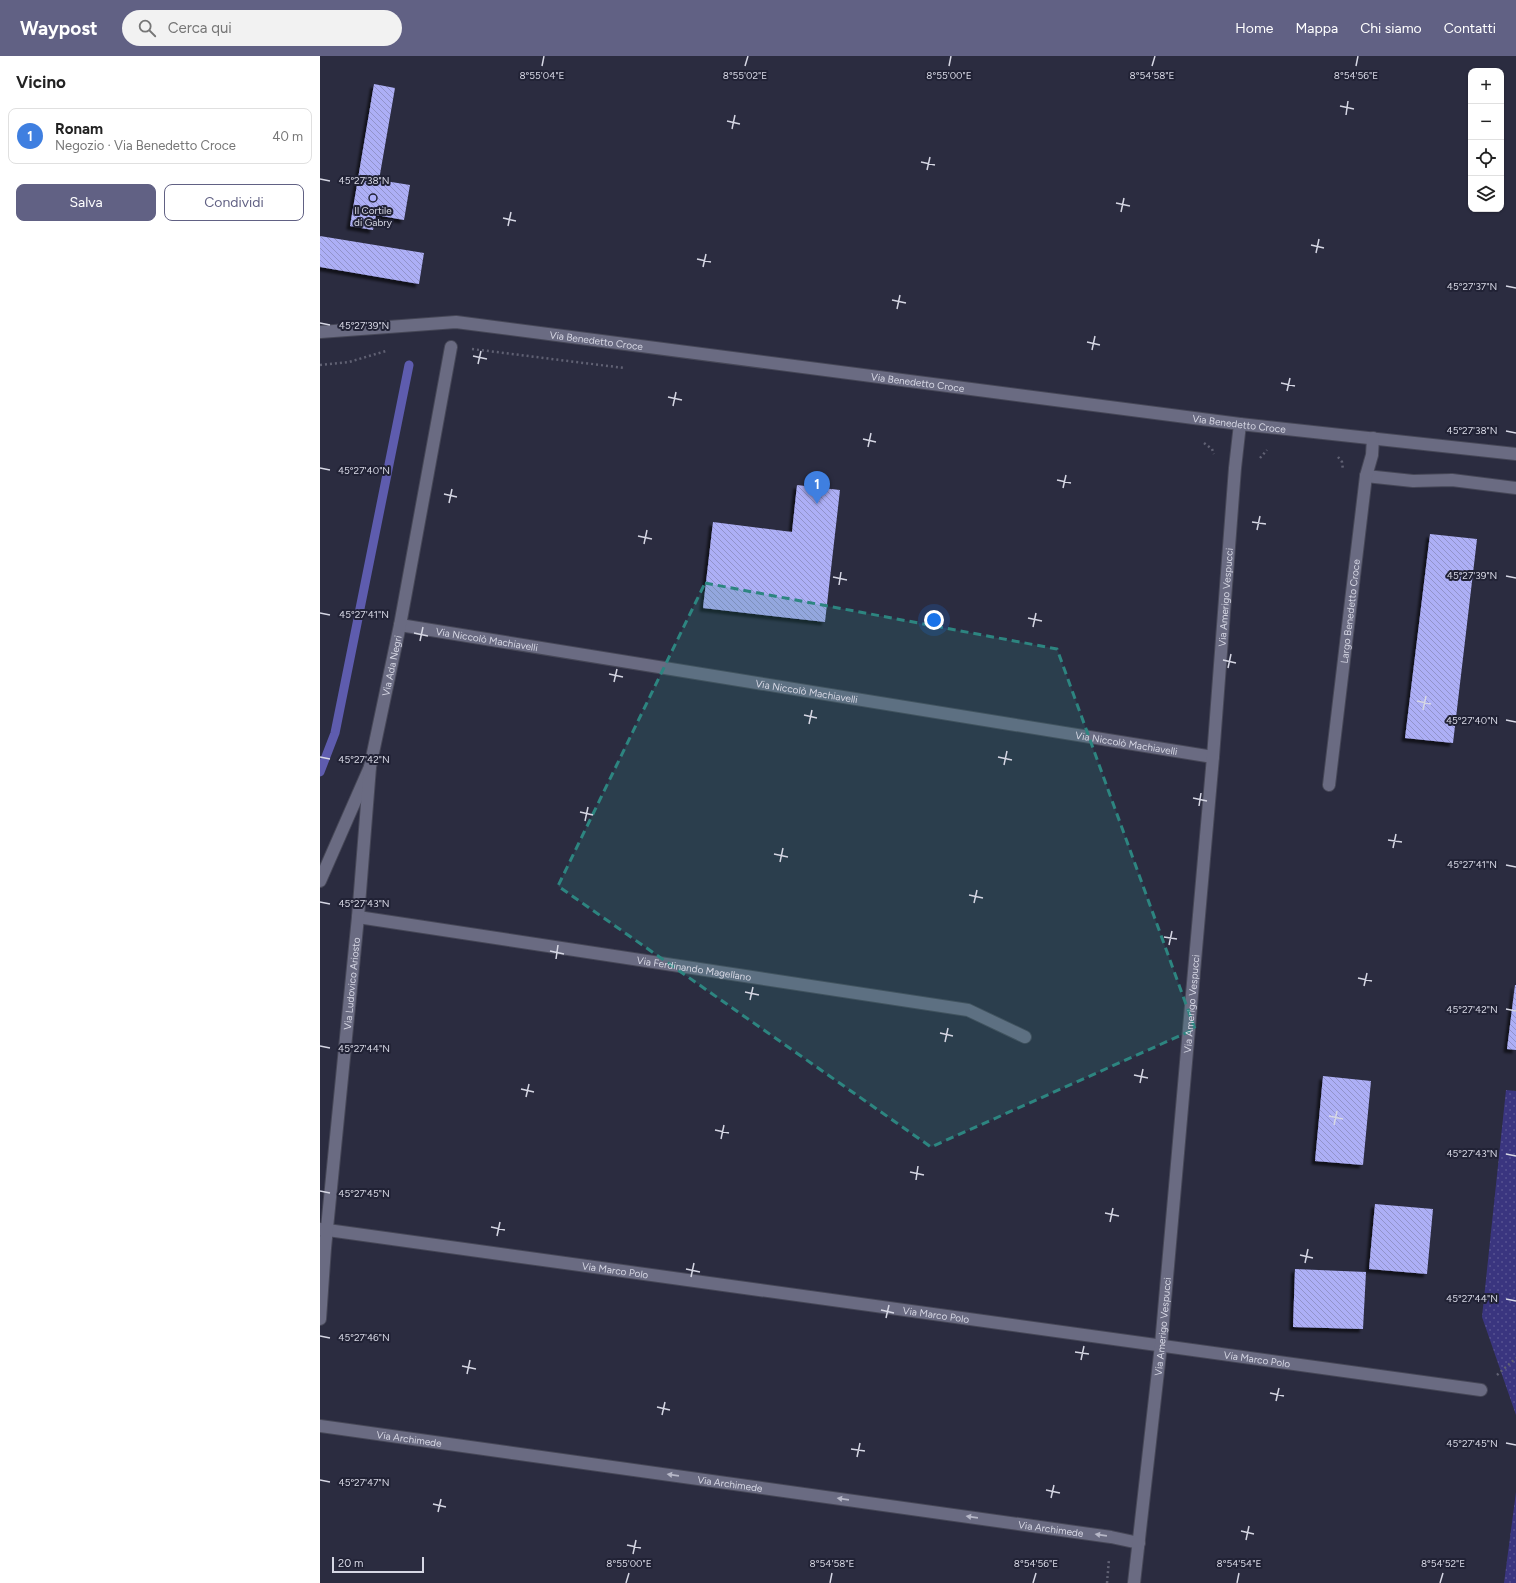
<!DOCTYPE html>
<html lang="it">
<head>
<meta charset="utf-8">
<style>
	:root { --surface:#fff; --page:#f2f2f2; --text:#222; --muted:#767676; --line:#e0e0e0; --accent:#616184 }
	body { margin:0; font-family:Figtree,sans-serif; background:var(--page); color:var(--text) }
	.controls { position:absolute; right:12px; top:12px; display:grid; overflow:hidden; border-radius:8px; box-shadow:0 1px 3px #0004 }
	.controls button { width:36px; height:36px; display:grid; place-items:center; padding:0; border:0; border-bottom:1px solid var(--line); background:var(--surface); color:var(--text); font:20px sans-serif }
	.scale { position:absolute; left:12px; bottom:10px; width:92px; box-sizing:border-box; padding-left:4px; border:2px solid #d6d7e4; border-top:0; font-size:11px; line-height:14px; white-space:nowrap; color:#d6d7e4; -webkit-text-stroke:3px #212235; paint-order:stroke }
	.you { position:absolute; left:614px; top:564px; width:14px; height:14px; margin:-10px; border:3px solid #fff; border-radius:50%; background:#1a73e8; box-shadow:0 0 0 6px #1a73e833 }
	.badge { display:grid; place-items:center; width:26px; height:26px; border-radius:50%; background:var(--accent); color:#fff; font-size:13px; font-weight:700 }
	.pin { position:absolute; translate:-50% -33px; filter:drop-shadow(0 1px 2px #0008) }
	.pin::after { content:''; position:absolute; top:21px; width:14px; height:12px; background:inherit; clip-path:polygon(0 0,100% 0,50% 100%) }
	.list { margin:0; padding:0; list-style:none }
	h2 { display:flex; justify-content:space-between; align-items:center; height:52px; margin:0; padding:0 16px; font-size:17px }
	h2 small { font-size:13px; font-weight:400; color:var(--muted) }
	.list li { display:grid; grid-template-columns:26px 1fr auto; gap:12px; align-items:center; box-sizing:border-box; height:56px; margin:0 8px 8px; padding:0 8px; border:1px solid var(--line); border-radius:8px }
	.list b { display:block; font-size:15px; white-space:nowrap }
	.list p { margin:0; font-size:13px; white-space:nowrap; color:var(--muted) }
	.list em { font-size:13px; font-style:normal; color:var(--muted) }
	.actions { display:flex; gap:8px; padding:12px 16px }
	.actions a { flex:1; padding:9px 0; border:1px solid var(--accent); border-radius:8px; text-align:center; font-size:14px; color:var(--accent) }
	.actions .main { background:var(--accent); color:#fff }
	.icon { flex:none; width:22px; height:22px; fill:none; stroke:currentColor; stroke-width:2; stroke-linecap:round; stroke-linejoin:round }
	.map { position:relative; flex:none; width:1196px; height:1527px; overflow:hidden }
	header { display:flex; align-items:center; gap:24px; box-sizing:border-box; height:56px; padding:0 20px; background:var(--accent); color:#fff }
	header strong { font-size:19px }
	nav { display:flex; gap:22px; margin-inline-start:auto; font-size:14px }
	.search { width:280px; height:36px; background:var(--page); display:flex; align-items:center; gap:10px; box-sizing:border-box; padding:0 14px; border-radius:22px; color:var(--muted); font-size:15px }
	main { display:flex }
	aside { flex:1; background:var(--surface) }
	.map>svg:first-child { display:block }
	.park { fill:url(#park-dots) }
	.lines { fill:none; stroke-linecap:round; stroke-linejoin:round }
	.stream { stroke:#5e5cae; stroke-width:9 }
	.building { fill:url(#building-back-hatch); filter:url(#shadow) }
	.minor-casing { stroke:#464757; stroke-width:14 }
	.path { stroke:#606173; stroke-width:2.5; stroke-dasharray:2 3; stroke-linecap:butt }
	.minor { stroke:#6a6b82; stroke-width:12 }
	.oneway { fill:#b6b7c7 }
	.marked { fill:#2d8580; fill-opacity:0.2; stroke:#2d8580; stroke-width:3; stroke-dasharray:8 5; stroke-linejoin:round }
	.ticks { fill:none; stroke:#d6d7e4; stroke-width:1.5 }
	.poi-dot { fill:#adaffb; stroke:#212235; stroke-width:1.5 }
	.labels { text-anchor:middle; stroke-width:4; stroke-linejoin:round; paint-order:stroke }
	.poi-label { font-size:10px; fill:#d6d7e4; stroke:#212235 }
	.street-label { font-size:10px; fill:#d6d7e4; stroke:#212235 }
	.ticks-label { font-size:10px; text-anchor:middle; fill:#d6d7e4; stroke:#212235; stroke-width:4; stroke-linejoin:round; paint-order:stroke }
</style>
</head>
<body>
<header>
<strong>Waypost</strong>
<div class="search"><svg class="icon" aria-label="search" viewBox="0 0 24 24"><circle cx="10" cy="10" r="6"/><path d="M15 15l6 6"/></svg>Cerca qui</div>
<nav><a>Home</a><a>Mappa</a><a>Chi siamo</a><a>Contatti</a></nav>
</header>
<main>
<aside>
<h2>Vicino<small></small></h2>
<ul class="list">
<li><span class="badge" style="background:#3f7fe0">1</span><div><b>Ronam</b><p>Negozio · Via Benedetto Croce</p></div><em>40 m</em></li>
</ul>
<div class="actions"><a class="main">Salva</a><a>Condividi</a></div>
</aside>
<div class="map">
<svg width="1196" height="1527" viewBox="0 0 1196 1527">
	<defs>
		<pattern id="park-dots" width="8" height="8" patternUnits="userSpaceOnUse"><rect width="8" height="8" fill="#3a357f"/><path d="M2 2h.1M6 6h.1" fill="none" stroke="#565291" stroke-width="1.8" stroke-linecap="round"/></pattern>
		<pattern id="building-back-hatch" width="6" height="6" patternUnits="userSpaceOnUse"><rect width="6" height="6" fill="#adaff6"/><path d="M-1 5l2 2M0 0l6 6M5-1l2 2" fill="none" stroke="#9293ca"/></pattern>
		<filter id="shadow"><feDropShadow dx="-3.5" dy="3.5" stdDeviation="1" flood-color="#0009"/></filter>
	</defs>
	<rect width="100%" height="100%" fill="#2b2c40"/>
	<!-- park -->
	<path class="park" d="M1186 1034 1196 1035V1359L1162 1261Z
		M1196 1436V1527H1184Z"/>
	<g class="lines">
		<!-- stream -->
		<path class="stream" d="M0 716 15 677 89 309"/>
	</g>
	<!-- building -->
	<path class="building" d="M54 28 75 32 59 124 90 129 84 164 56 159 53 174 30 170Z
		M0 180 104 197 99 228 0 211Z
		M477 429 520 434 505 566 383 552 393 466 472 476Z
		M1110 478 1157 483 1133 687 1085 682Z
		M1195 929H1196V994L1187 993Z
		M1003 1020 1051 1025 1043 1109 995 1105Z
		M1055 1148 1113 1153 1107 1218 1049 1213Z
		M975 1213 1046 1216 1043 1273 973 1271Z"/>
	<g class="lines">
		<!-- minor casing -->
		<g class="minor-casing">
			<g id="minor">
				<path id="s1" d="M0 276 136 266 920 368 1196 398"/>
				<path d="M1046 420 1093 425 1132 424 1196 432"/>
				<path id="s2" d="M80 569 893 701"/>
				<path id="s3" d="M1009 729 1046 420 1052 399 1053 382"/>
				<path id="s4" d="M0 825 50 711 80 569 131 291"/>
				<path id="s5" d="M38 861 648 954 705 981"/>
				<path id="s6" d="M0 1173 1161 1334"/>
				<path id="s7" d="M0 1263 5 1192 38 861 50 711"/>
				<path id="s8" d="M0 1370 791 1481 819 1487"/>
				<path id="s9" d="M814 1527 841 1289 893 701 915 412 920 368"/>
			</g>
		</g>
		<!-- path -->
		<path class="path" d="M152 293 304 312
			M0 309 29 306 66 295
			M884 387 892 393 894 398
			M1018 401 1022 406 1023 414
			M940 402 947 394
			M1177 1319 1196 1302
			M787 1527 789 1503"/>
		<!-- minor -->
		<use href="#minor" class="minor"/>
	</g>
	<!-- one-way arrows -->
	<defs><path id="oneway-solid" d="M-6-.8H1V-3.2L6.5 0L1 3.2V.8H-6Z"/></defs>
	<g class="oneway">
		<use href="#oneway-solid" transform="translate(353 1419) rotate(-172)"/>
		<use href="#oneway-solid" transform="translate(523 1443) rotate(-172)"/>
		<use href="#oneway-solid" transform="translate(652 1461) rotate(-172)"/>
		<use href="#oneway-solid" transform="translate(781 1479) rotate(-172)"/>
	</g>
	<!-- marked area -->
	<path class="marked" d="M385 527 737 593 875 973 611 1091 238 830Z"/>
	<!-- ticks -->
	<path class="ticks" d="M222 10 224 0M425 10 428 0M629 10 631 0M832 10 835 0M1036 10 1038 0M1020 50 1034 53M1026 59 1028 45M407 65 420 68M412 73 415 59M601 106 615 109M607 114 610 101M0 123 10 125M796 147 810 150M801 156 804 142M183 162 196 165M188 170 191 156M991 189 1004 192M996 197 999 183M377 203 391 206M383 211 386 198M1186 230 1196 232M572 244 586 247M577 253 580 239M0 267 10 269M767 286 780 289M772 294 775 280M153 300 167 303M158 308 161 295M961 327 975 330M967 335 970 322M348 341 362 344M353 350 356 336M1186 375 1196 377M543 383 556 386M548 391 551 377M0 412 10 414M737 424 751 427M743 432 746 419M124 438 137 441M129 447 132 433M932 466 946 468M937 474 940 460M318 480 332 483M324 488 327 474M1186 520 1196 522M513 521 527 524M519 529 521 516M0 557 10 559M708 562 722 565M713 571 716 557M94 577 108 580M100 585 103 571M903 604 916 607M908 612 911 598M289 618 303 621M294 626 297 613M1097 645 1111 648M1103 654 1106 640M484 659 497 662M1186 664 1196 666M489 668 492 654M0 701 10 703M678 701 692 704M684 709 687 695M873 742 887 745M879 750 881 737M260 756 273 759M265 765 268 751M1068 784 1082 786M1073 792 1076 778M454 798 468 801M460 806 463 792M1186 809 1196 811M649 839 663 842M0 846 10 848M654 847 657 834M844 881 857 883M849 889 852 875M230 895 244 898M236 903 238 889M1038 922 1052 925M1044 930 1047 917M425 936 439 939M430 944 433 931M1186 953 1196 955M620 977 633 980M625 986 628 972M0 990 10 992M814 1019 828 1022M820 1027 823 1013M201 1033 214 1036M206 1041 209 1028M1009 1060 1023 1063M1014 1069 1017 1055M395 1074 409 1077M401 1083 404 1069M1186 1098 1196 1100M590 1116 604 1119M596 1124 598 1110M0 1135 10 1137M785 1157 799 1160M790 1166 793 1152M171 1171 185 1174M177 1180 180 1166M980 1199 993 1202M985 1207 988 1193M366 1213 380 1216M371 1221 374 1207M1186 1243 1196 1245M561 1254 574 1257M566 1262 569 1249M0 1280 10 1282M755 1296 769 1298M761 1304 764 1290M142 1310 156 1313M147 1318 150 1304M950 1337 964 1340M956 1345 959 1332M337 1351 350 1354M342 1359 345 1346M1186 1387 1196 1389M531 1393 545 1395M537 1401 540 1387M0 1424 10 1426M726 1434 740 1437M731 1442 734 1429M113 1448 126 1451M118 1456 121 1443M921 1475 934 1478M926 1484 929 1470M307 1489 321 1492M313 1498 316 1484M306 1527 309 1517M510 1527 512 1517M713 1527 716 1517M917 1527 919 1517M1120 1527 1123 1517"/>
	<!-- markers -->
	<circle class="poi-dot" cx="53" cy="142" r="4"/>
	<g class="labels">
		<!-- poi labels -->
		<g class="poi-label">
			<text x="53" y="158">Il Cortile<tspan x="53" dy="12">di Gabry</tspan></text>
		</g>
		<!-- street labels -->
		<g class="street-label">
			<text dy="4" stroke="none"><textPath href="#s1" startOffset="278">Via Benedetto Croce</textPath></text>
			<text dy="4" stroke="none"><textPath href="#s1" startOffset="602">Via Benedetto Croce</textPath></text>
			<text dy="4" stroke="none"><textPath href="#s1" startOffset="926">Via Benedetto Croce</textPath></text>
			<text dy="4" stroke="none"><textPath href="#s9" startOffset="990">Via Amerigo Vespucci</textPath></text>
			<text dy="4" stroke="none"><textPath href="#s3" startOffset="175">Largo Benedetto Croce</textPath></text>
			<text dy="4" stroke="none"><textPath href="#s2" startOffset="88">Via Niccolò Machiavelli</textPath></text>
			<text dy="4" stroke="none"><textPath href="#s4" startOffset="228">Via Ada Negri</textPath></text>
			<text dy="4" stroke="none"><textPath href="#s2" startOffset="412">Via Niccolò Machiavelli</textPath></text>
			<text dy="4" stroke="none"><textPath href="#s2" startOffset="736">Via Niccolò Machiavelli</textPath></text>
			<text dy="4" stroke="none"><textPath href="#s5" startOffset="340">Via Ferdinando Magellano</textPath></text>
			<text dy="4" stroke="none"><textPath href="#s7" startOffset="337">Via Ludovico Ariosto</textPath></text>
			<text dy="4" stroke="none"><textPath href="#s9" startOffset="582">Via Amerigo Vespucci</textPath></text>
			<text dy="4" stroke="none"><textPath href="#s6" startOffset="298">Via Marco Polo</textPath></text>
			<text dy="4" stroke="none"><textPath href="#s6" startOffset="622">Via Marco Polo</textPath></text>
			<text dy="4" stroke="none"><textPath href="#s9" startOffset="258">Via Amerigo Vespucci</textPath></text>
			<text dy="4" stroke="none"><textPath href="#s6" startOffset="946">Via Marco Polo</textPath></text>
			<text dy="4" stroke="none"><textPath href="#s8" startOffset="90">Via Archimede</textPath></text>
			<text dy="4" stroke="none"><textPath href="#s8" startOffset="414">Via Archimede</textPath></text>
			<text dy="4" stroke="none"><textPath href="#s8" startOffset="738">Via Archimede</textPath></text>
		</g>
	</g>
	<g class="ticks-label">
		<text x="222" y="23">8°55'04"E</text>
		<text x="425" y="23">8°55'02"E</text>
		<text x="629" y="23">8°55'00"E</text>
		<text x="832" y="23">8°54'58"E</text>
		<text x="1036" y="23">8°54'56"E</text>
		<text x="44" y="128">45°27'38"N</text>
		<text x="1152" y="234">45°27'37"N</text>
		<text x="44" y="273">45°27'39"N</text>
		<text x="1152" y="378">45°27'38"N</text>
		<text x="44" y="418">45°27'40"N</text>
		<text x="1152" y="523">45°27'39"N</text>
		<text x="44" y="562">45°27'41"N</text>
		<text x="1152" y="668">45°27'40"N</text>
		<text x="44" y="707">45°27'42"N</text>
		<text x="1152" y="812">45°27'41"N</text>
		<text x="44" y="851">45°27'43"N</text>
		<text x="1152" y="957">45°27'42"N</text>
		<text x="44" y="996">45°27'44"N</text>
		<text x="1152" y="1101">45°27'43"N</text>
		<text x="44" y="1141">45°27'45"N</text>
		<text x="1152" y="1246">45°27'44"N</text>
		<text x="44" y="1285">45°27'46"N</text>
		<text x="1152" y="1391">45°27'45"N</text>
		<text x="44" y="1430">45°27'47"N</text>
		<text x="309" y="1511">8°55'00"E</text>
		<text x="512" y="1511">8°54'58"E</text>
		<text x="716" y="1511">8°54'56"E</text>
		<text x="919" y="1511">8°54'54"E</text>
		<text x="1123" y="1511">8°54'52"E</text>
	</g>
</svg>
<div class="controls">
<button>+</button>
<button>−</button>
<button><svg class="icon" aria-label="locate" viewBox="0 0 24 24"><circle cx="12" cy="12" r="6"/><path d="M12 2v4M12 18v4M2 12h4M18 12h4"/></svg></button>
<button><svg class="icon" aria-label="layers" viewBox="0 0 24 24"><path d="M12 4l9 5-9 5-9-5zM3 14l9 5 9-5"/></svg></button>
</div>
<div class="scale">20 m</div>
<div class="you"></div>
<div class="pin badge" style="left:497px;top:448px;background:#3f7fe0">1</div>
</div>
</main>
</body>
</html>
